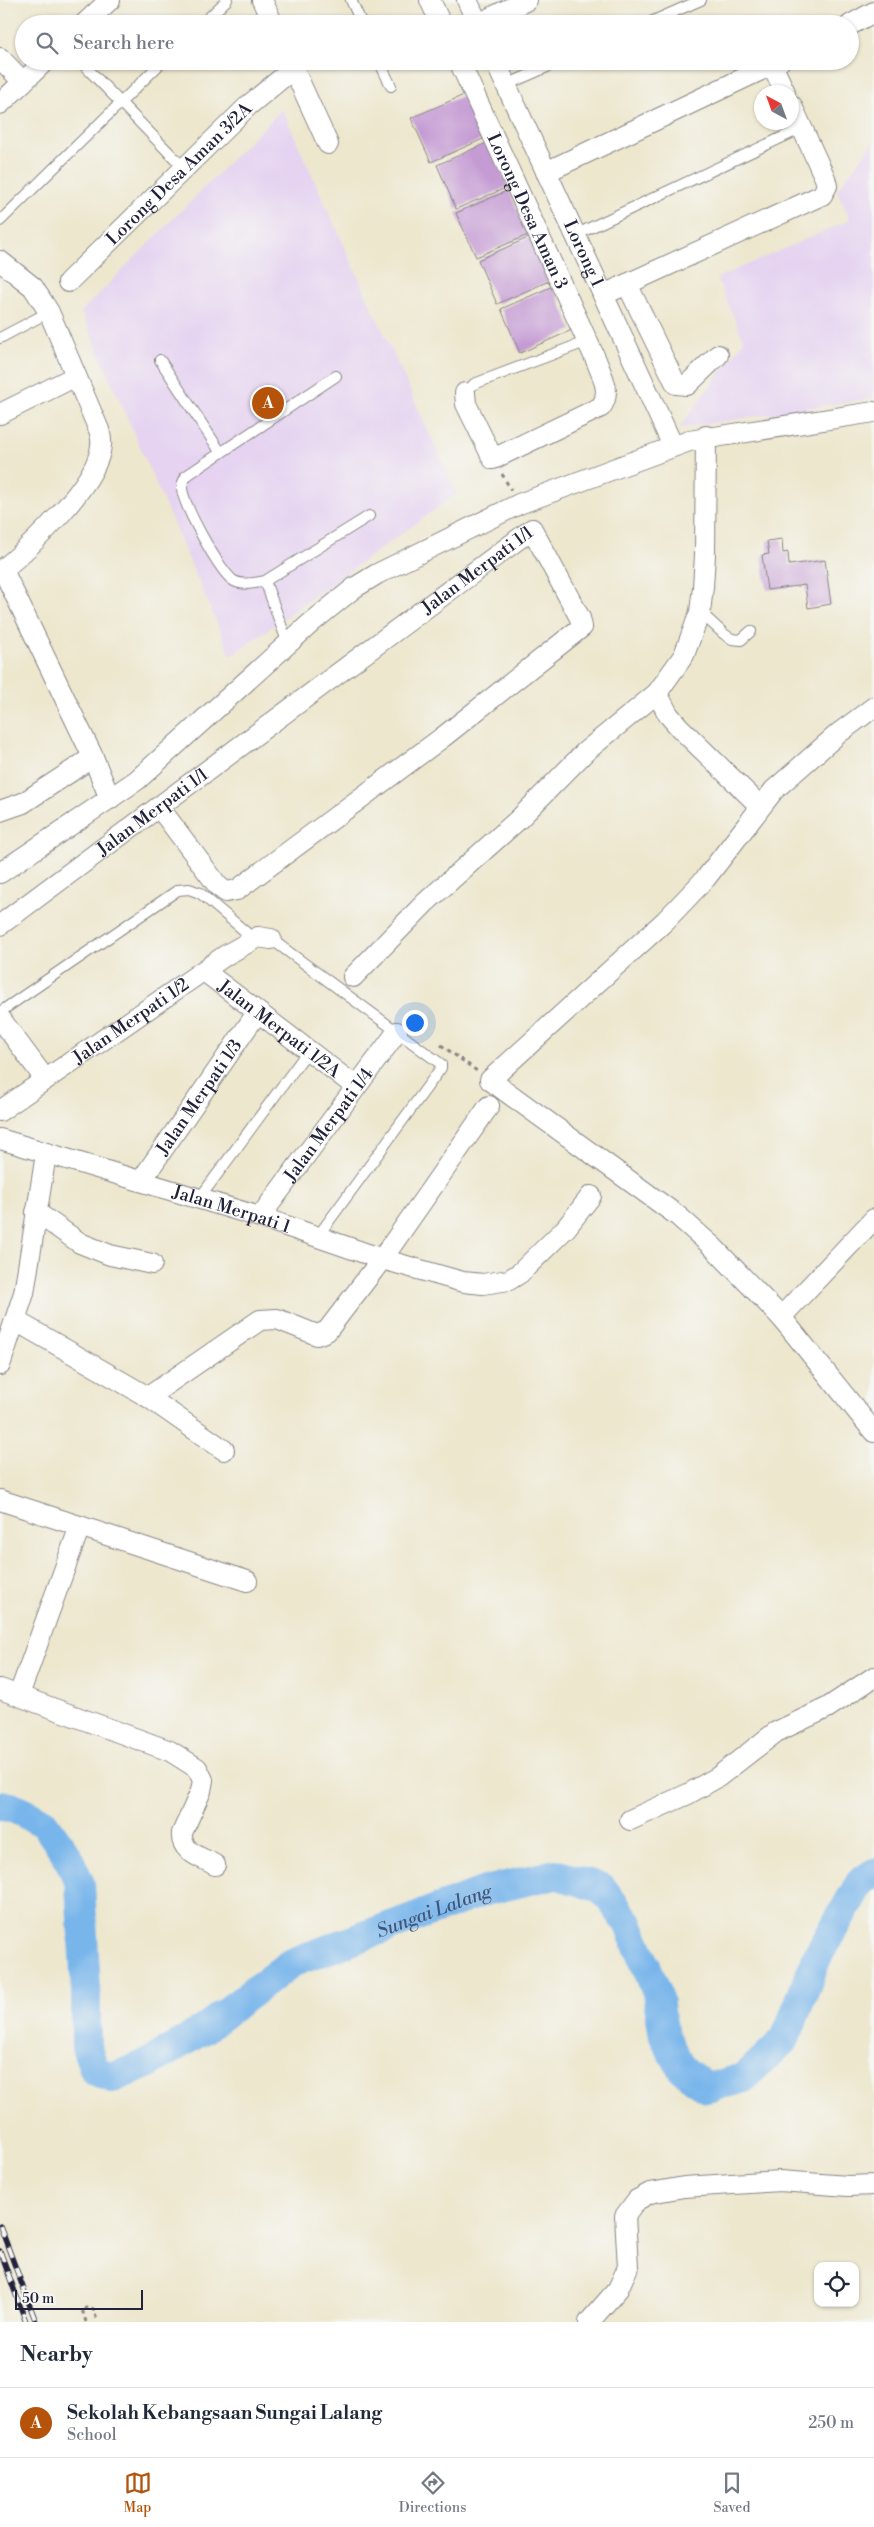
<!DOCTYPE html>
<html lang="en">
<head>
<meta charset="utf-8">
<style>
	:root { --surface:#fff; --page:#f6f6f7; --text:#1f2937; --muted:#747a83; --line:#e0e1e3; --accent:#b45309 }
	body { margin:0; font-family:"Libre Bodoni",serif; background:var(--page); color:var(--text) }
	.controls { position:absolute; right:15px; bottom:15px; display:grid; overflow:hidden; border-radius:10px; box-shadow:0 1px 4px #0004 }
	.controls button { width:45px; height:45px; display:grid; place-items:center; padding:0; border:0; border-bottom:1px solid var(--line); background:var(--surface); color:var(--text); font:25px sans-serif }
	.compass { position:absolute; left:754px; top:85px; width:45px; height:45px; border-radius:50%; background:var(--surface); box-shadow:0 1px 4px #0004; rotate:319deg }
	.scale { position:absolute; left:15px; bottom:12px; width:128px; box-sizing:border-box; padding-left:5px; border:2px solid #22223b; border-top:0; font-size:14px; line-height:18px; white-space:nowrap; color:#22223b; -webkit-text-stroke:4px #f6f6f2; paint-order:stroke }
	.you { position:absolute; left:414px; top:1022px; width:18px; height:18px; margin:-12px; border:4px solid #fff; border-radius:50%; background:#1a73e8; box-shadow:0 0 0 8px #1a73e833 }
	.badge { display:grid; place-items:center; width:32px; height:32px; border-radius:50%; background:var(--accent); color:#fff; font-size:16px; font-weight:700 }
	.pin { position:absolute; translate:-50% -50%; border:2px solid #fff; box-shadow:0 1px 5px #0006 }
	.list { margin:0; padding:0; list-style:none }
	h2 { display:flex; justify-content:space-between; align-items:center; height:65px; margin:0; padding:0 20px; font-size:21px }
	h2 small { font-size:16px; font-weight:400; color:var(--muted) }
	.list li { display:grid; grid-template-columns:32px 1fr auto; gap:15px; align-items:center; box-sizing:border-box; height:70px; padding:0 20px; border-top:1px solid var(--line) }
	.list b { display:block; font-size:19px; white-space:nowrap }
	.list p { margin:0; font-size:16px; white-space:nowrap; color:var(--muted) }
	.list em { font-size:16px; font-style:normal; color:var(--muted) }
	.icon { flex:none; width:28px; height:28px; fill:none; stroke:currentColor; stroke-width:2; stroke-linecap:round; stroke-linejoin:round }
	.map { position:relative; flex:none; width:874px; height:2322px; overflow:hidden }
	.search { position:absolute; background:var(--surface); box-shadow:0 1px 4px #0004; left:15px; right:15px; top:15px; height:55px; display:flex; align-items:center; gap:12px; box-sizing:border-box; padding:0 18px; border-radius:28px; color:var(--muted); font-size:19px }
	.sheet { height:135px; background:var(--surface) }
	nav { display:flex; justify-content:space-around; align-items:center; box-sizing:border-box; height:70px; border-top:1px solid var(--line); background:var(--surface); font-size:14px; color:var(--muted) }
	nav a { display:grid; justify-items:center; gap:2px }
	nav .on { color:var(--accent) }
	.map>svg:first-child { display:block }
	.built { fill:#e5d3f1 }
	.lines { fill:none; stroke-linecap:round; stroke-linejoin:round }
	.river { stroke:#78b5eb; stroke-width:30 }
	.building { fill:#c59bd4 }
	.service-casing { stroke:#888484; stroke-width:12 }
	.minor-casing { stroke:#888484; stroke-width:22 }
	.path { stroke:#888484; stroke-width:3; stroke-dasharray:4 4; stroke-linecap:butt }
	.service { stroke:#fff; stroke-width:10 }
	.minor { stroke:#fff; stroke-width:20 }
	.rail-casing { stroke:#22223b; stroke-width:5.5 }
	.rail { stroke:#f6f6f2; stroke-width:4; stroke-dasharray:11; stroke-linecap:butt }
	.labels { text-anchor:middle; stroke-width:4; stroke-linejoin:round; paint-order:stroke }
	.street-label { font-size:18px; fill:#22223b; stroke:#f6f6f2 }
	.water-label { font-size:19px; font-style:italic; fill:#405579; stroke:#f6f6f2 }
</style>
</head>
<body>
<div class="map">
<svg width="874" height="2322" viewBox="0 0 874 2322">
	<rect width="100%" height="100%" fill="#f6f6f2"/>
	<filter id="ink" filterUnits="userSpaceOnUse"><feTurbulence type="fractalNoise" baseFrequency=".02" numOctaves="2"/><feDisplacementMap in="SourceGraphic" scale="10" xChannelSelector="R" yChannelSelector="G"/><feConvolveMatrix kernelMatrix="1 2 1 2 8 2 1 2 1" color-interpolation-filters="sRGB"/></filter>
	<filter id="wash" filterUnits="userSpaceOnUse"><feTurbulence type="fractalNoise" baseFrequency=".0096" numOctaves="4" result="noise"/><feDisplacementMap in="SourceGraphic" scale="20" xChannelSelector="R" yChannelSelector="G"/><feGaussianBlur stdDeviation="1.12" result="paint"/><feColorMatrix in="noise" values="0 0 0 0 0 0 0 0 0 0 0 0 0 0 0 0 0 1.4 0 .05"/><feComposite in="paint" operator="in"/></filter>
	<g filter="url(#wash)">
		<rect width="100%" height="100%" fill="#ede7ce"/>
		<!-- built -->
		<path class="built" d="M282 109 457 494 231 656 81 312Z
			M874 141V398L679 428 744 341 717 278 850 220 837 190Z"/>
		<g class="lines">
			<!-- river -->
			<path class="river" id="s1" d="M0 1806 11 1807 44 1823 67 1855 80 1884 86 1990V2047L95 2071 112 2078 149 2063 204 2029 291 1963 485 1891 555 1874 602 1888 628 1923 657 1992 664 2036 682 2069 707 2088 744 2078 785 2039 817 1957 861 1881 874 1873"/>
		</g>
		<g id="blocks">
			<!-- building -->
			<path class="building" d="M464 95 483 139 431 162 411 118Z
				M489 142 508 187 456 209 437 165Z
				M509 190 528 235 476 257 456 213Z
				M530 237 549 281 497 304 478 260Z
				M553 286 572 330 520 353 501 309Z
				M782 539 783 553 788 552 789 565 825 560 831 604 808 608 805 585 767 590 762 555 769 554 767 541Z"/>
		</g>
	</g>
	<g filter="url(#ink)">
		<use href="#blocks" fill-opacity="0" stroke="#888484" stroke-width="1"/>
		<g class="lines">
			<!-- service casing -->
			<g class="service-casing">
				<path id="service" d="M351 0 362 24
					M202 24 227 0
					M646 24 701 0
					M80 61 185 169
					M379 61 391 86
					M506 85 561 61
					M0 221 163 61
					M575 235 802 128
					M0 338 49 312
					M160 360 221 453
					M465 393 474 384 588 341
					M265 581 369 516
					M700 612 724 634 732 639 741 640 751 631
					M288 644 265 581C256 583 243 586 234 581 221 574 181 502 182 487 182 483 185 479 186 476L336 376
					M271 939 441 1064V1068L318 1236
					M0 1012 178 890 189 889 200 893 254 939
					M199 1199 308 1051"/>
			</g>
			<!-- minor casing -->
			<g class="minor-casing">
				<g id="minor">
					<path d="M262 0 273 24"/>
					<path d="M430 0 441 24"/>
					<path d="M467 0 478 24"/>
					<path d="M84 24 110 0"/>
					<path d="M478 24 527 0"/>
					<path d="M850 25 874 12"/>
					<path d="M0 58 23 82"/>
					<path d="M290 61 328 144"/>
					<path id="s2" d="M459 61 596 360C602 376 612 392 601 407L493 459 466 404 465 393"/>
					<path id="s3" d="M495 61 673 446"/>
					<path d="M772 65 785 92"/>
					<path d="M0 104 45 61"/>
					<path d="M546 172 780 61"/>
					<path d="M0 261 33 287 49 312 99 430C100 434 102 440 101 445 99 483 29 548 0 572"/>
					<path id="s4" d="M68 282 249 105 293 69"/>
					<path d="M627 284 676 384 687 385 718 355"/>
					<path d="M603 295 822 195 827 186 825 178 792 106"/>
					<path d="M0 414 76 376"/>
					<path d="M3 570 93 757 110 799"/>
					<path d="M657 693 668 714 680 728 760 806"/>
					<path d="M874 707 839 733 774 790 706 878 665 921 490 1080 678 1216 713 1247 781 1317 874 1432"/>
					<path d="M0 811 23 803 93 757"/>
					<path d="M0 873 137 780 312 622 354 588 377 574 519 504 689 441 874 412"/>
					<path id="s5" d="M0 925 532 529 580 618 582 627 443 737 237 890 226 892 218 886 159 807"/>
					<path id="s6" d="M204 971 355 1086"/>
					<path d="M353 977 425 903 519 819 585 752 657 693 684 655 700 612 703 587 705 555 706 436"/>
					<path d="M0 1018 45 1079"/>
					<path id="s7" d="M0 1111 226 955 258 937 271 939"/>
					<path id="s8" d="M0 1139 260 1217 382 1259 463 1282 483 1284 509 1280 520 1273 566 1228 591 1196"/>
					<path id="s9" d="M141 1181 257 1013"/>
					<path d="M36 1212 80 1243 110 1255 152 1264"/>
					<path id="s10" d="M260 1217 397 1032"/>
					<path d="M781 1317 874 1219"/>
					<path d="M16 1321 148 1397 224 1450"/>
					<path d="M0 1365 24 1293 46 1154"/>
					<path d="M148 1397 260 1320 277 1319 317 1335 327 1331 382 1259 489 1106"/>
					<path d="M0 1500 247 1581"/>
					<path d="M0 1689 170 1751 197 1768 203 1780 201 1791 182 1833C180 1852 201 1857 215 1865"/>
					<path d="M19 1695 80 1526"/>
					<path d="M630 1820 688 1794 718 1777 776 1732 827 1708 874 1677"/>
					<path d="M589 2322 618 2289 628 2267 625 2216 637 2200 650 2193 684 2187 780 2181 848 2186 874 2185"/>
				</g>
			</g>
			<!-- path -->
			<path class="path" d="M502 474 511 490
				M441 1045 477 1071
				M86 2322 82 2309 92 2307 98 2322"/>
			<!-- service -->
			<use href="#service" class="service"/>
			<!-- minor -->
			<use href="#minor" class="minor"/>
			<!-- rail casing -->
			<g class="rail-casing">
				<path id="rail" d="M0 2226 36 2322
					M0 2251 26 2322"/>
			</g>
			<!-- rail -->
			<use href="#rail" class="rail"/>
		</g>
	</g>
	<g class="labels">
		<!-- street labels -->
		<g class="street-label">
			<text dy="6" stroke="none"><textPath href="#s4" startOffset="155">Lorong Desa Aman 3/2A</textPath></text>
			<text dy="6" stroke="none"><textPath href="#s2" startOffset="165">Lorong Desa Aman 3</textPath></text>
			<text dy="6" stroke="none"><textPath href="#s3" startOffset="212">Lorong 1</textPath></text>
			<text dy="6" stroke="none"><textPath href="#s5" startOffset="595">Jalan Merpati 1/1</textPath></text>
			<text dy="6" stroke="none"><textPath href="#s5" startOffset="190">Jalan Merpati 1/1</textPath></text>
			<text dy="6" stroke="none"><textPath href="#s7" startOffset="159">Jalan Merpati 1/2</textPath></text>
			<text dy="6" stroke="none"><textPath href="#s6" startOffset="95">Jalan Merpati 1/2A</textPath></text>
			<text dy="6" stroke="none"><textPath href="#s9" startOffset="102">Jalan Merpati 1/3</textPath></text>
			<text dy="6" stroke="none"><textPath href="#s10" startOffset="115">Jalan Merpati 1/4</textPath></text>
			<text dy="6" stroke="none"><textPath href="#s8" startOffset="242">Jalan Merpati 1</textPath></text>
		</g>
		<!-- water labels -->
		<g class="water-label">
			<text dy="7" stroke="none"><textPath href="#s1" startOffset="692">Sungai Lalang</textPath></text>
		</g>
	</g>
</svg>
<div class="controls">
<button><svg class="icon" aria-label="locate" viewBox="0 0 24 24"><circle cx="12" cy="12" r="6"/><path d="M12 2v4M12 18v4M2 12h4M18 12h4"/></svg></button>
</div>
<svg class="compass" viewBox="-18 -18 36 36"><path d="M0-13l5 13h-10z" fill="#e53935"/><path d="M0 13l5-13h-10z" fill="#747a83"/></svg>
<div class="scale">50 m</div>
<div class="you"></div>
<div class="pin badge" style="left:268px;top:403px">A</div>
<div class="search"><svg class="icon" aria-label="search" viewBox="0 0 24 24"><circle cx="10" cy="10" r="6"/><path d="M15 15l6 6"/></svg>Search here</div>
</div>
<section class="sheet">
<h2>Nearby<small></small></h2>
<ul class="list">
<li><span class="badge">A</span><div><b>Sekolah Kebangsaan Sungai Lalang</b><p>School</p></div><em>250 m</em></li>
</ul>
</section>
<nav>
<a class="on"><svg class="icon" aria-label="map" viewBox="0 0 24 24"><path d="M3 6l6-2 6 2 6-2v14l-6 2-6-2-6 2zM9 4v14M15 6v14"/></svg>Map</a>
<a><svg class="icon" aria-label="directions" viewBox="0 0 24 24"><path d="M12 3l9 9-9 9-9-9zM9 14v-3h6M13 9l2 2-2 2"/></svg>Directions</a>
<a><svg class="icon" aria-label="saved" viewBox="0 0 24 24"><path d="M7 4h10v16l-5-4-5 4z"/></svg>Saved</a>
</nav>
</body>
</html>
